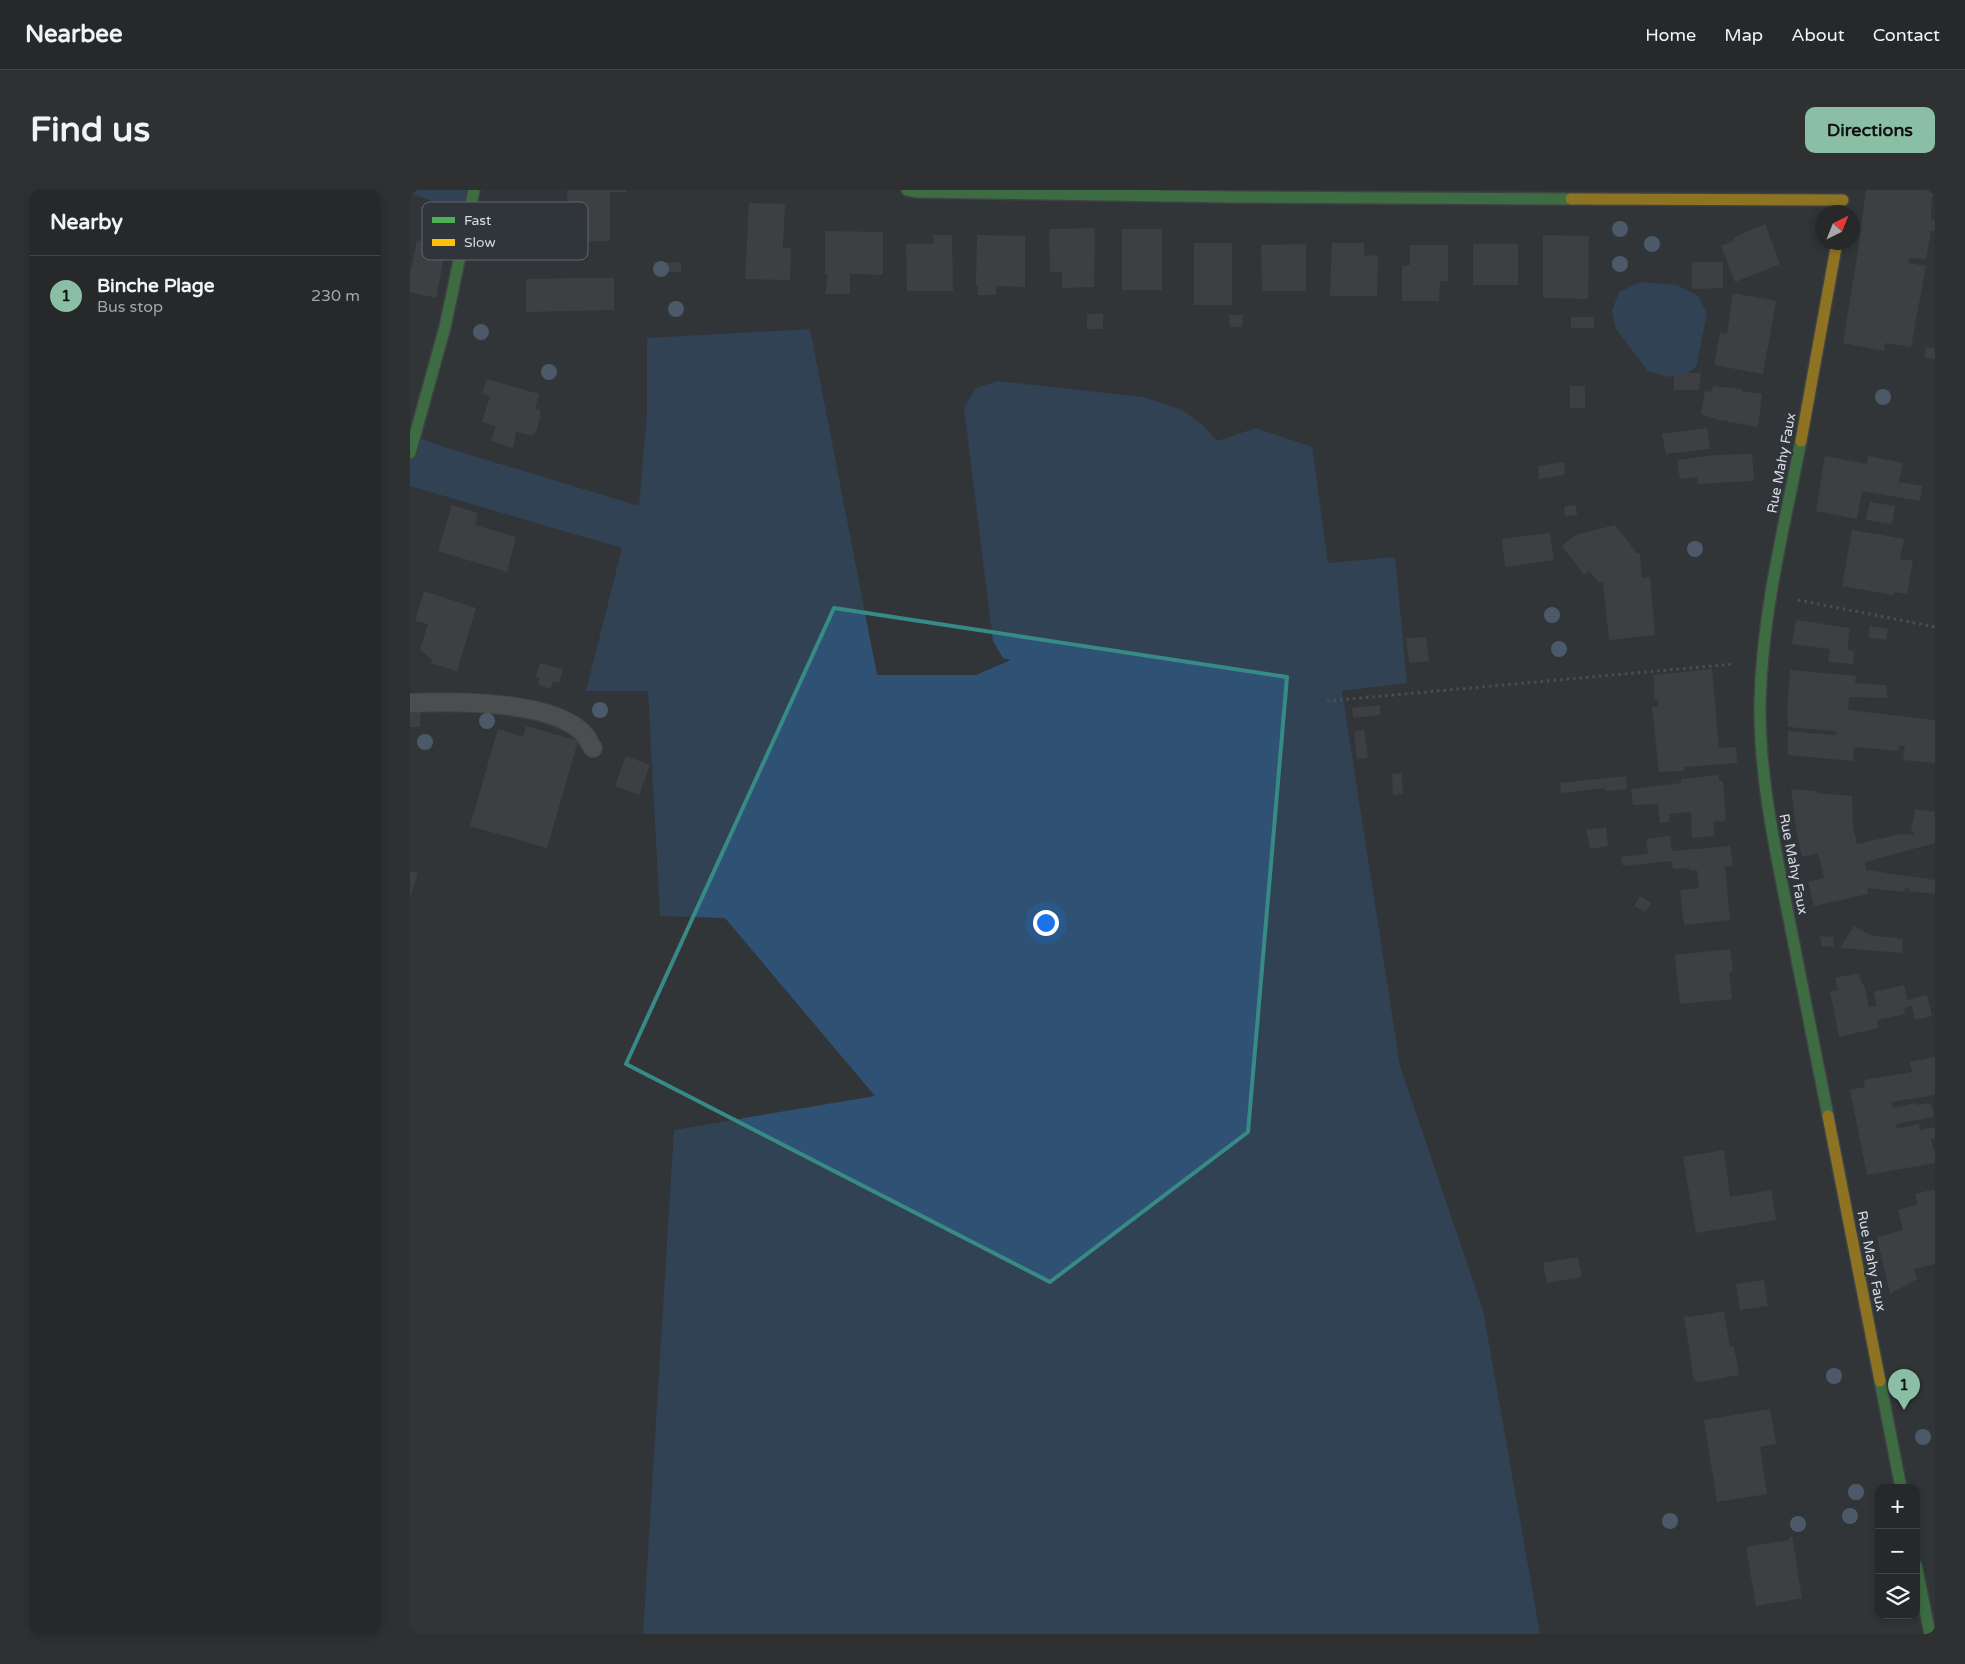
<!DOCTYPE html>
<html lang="en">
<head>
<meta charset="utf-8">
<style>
	:root { --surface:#26282a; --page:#2e3032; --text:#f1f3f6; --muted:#a4a6a8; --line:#424447; --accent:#8abfa5 }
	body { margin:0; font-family:"Varela Round",sans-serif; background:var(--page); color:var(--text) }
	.controls { position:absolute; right:15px; bottom:15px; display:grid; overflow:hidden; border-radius:10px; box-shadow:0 2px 8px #0003 }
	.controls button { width:45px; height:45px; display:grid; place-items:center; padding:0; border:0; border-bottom:1px solid var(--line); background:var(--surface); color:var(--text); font:25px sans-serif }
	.compass { position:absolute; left:1405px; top:15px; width:45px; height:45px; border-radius:50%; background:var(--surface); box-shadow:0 2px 8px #0003; rotate:43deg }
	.you { position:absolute; left:635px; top:732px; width:18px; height:18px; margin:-12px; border:4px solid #fff; border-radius:50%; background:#1a73e8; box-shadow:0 0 0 8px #1a73e833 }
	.badge { display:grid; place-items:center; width:32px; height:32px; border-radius:50%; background:var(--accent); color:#111; font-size:16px; font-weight:700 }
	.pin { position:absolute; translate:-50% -41px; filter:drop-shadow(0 1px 2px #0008) }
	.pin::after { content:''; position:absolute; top:26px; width:18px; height:15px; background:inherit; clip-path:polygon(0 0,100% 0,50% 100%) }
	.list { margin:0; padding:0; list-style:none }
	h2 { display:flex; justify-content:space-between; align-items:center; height:65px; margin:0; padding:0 20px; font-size:21px }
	h2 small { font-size:16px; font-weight:400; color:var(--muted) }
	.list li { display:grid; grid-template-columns:32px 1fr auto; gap:15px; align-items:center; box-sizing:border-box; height:80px; padding:0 20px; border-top:1px solid var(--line) }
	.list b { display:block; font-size:19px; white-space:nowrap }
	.list p { margin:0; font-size:16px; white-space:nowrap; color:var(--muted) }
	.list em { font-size:16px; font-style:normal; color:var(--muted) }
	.icon { flex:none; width:28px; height:28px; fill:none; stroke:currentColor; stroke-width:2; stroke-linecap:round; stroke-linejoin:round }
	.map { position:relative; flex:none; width:1525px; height:1444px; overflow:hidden; border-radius:10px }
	header { display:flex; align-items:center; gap:30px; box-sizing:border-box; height:70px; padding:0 25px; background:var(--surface); border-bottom:1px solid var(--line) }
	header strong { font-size:24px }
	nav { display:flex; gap:28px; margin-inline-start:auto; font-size:18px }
	.intro { display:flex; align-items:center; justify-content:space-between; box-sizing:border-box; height:120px; padding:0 30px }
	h1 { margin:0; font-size:35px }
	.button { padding:12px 22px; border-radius:10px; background:var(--accent); color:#111; font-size:18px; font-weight:700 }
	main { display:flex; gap:30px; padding:0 30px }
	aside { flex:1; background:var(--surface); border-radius:10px; box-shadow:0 2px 8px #0003 }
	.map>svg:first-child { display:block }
	.green { fill:#2f5274 }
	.building { fill:#4c4c4e }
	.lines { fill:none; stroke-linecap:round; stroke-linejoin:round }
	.lane-casing { stroke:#505356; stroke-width:20 }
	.fast-casing { stroke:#505356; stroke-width:14 }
	.slow-casing { stroke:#505356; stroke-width:14 }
	.path { stroke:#6b6d6f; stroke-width:3; stroke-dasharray:2.5 4; stroke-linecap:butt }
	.lane { stroke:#6c6e70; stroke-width:18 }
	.fast { stroke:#4caf50; stroke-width:11 }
	.slow { stroke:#ffc107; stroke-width:11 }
	.tree { fill:#6a86a2 }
	.marked { fill:none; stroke:#378a85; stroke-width:4; stroke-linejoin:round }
	.labels { text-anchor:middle; stroke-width:4.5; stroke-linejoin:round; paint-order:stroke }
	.street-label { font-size:14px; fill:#d8dce0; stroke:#2f353b }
	.key { fill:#2f353b; stroke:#62676d; stroke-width:1 }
	.key-label { font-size:14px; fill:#d8dce0 }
</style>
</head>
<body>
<header>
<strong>Nearbee</strong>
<nav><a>Home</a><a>Map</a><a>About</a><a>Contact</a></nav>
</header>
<div class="intro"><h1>Find us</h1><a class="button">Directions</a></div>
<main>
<aside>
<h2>Nearby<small></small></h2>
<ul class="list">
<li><span class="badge">1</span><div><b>Binche Plage</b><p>Bus stop</p></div><em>230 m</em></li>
</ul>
</aside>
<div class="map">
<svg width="1525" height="1444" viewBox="0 0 1525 1444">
	<rect width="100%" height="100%" fill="#323538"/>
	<!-- green -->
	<path class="green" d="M0 0H64L59 25 0 3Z
		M1231 92 1267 95 1288 106 1297 124 1286 177 1279 182 1259 187 1238 181 1206 139 1202 121 1209 102Z
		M400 139 467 485H566L601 470 593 468 583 451 554 218 566 198 588 191 733 207 770 219 793 235 807 251 846 238 902 257 918 373 985 367 997 493 932 501 990 876 1073 1120 1130 1444H233L264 940 465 906 315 728 250 726 238 501H176L212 358 0 296V263L5 246 31 256 229 316 237 223V148Z"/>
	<!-- building -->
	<path class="building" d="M157 0H216V2H200V51L158 52Z
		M1456 0H1525V6H1522L1521 30 1525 31V41H1521L1516 69 1499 68 1498 73 1516 76 1501 157 1475 153 1474 161 1433 153 1447 67Z
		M339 13 375 14 373 58H381L380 90 335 89Z
		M1355 34 1370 74 1325 92 1311 56 1324 51 1323 48Z
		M685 38 684 97 652 98V82H640L639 39Z
		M712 39H752V100H712Z
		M415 41 473 42V85L440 84V104H415L418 84H415Z
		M523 45H542L543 101H497L496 54H524Z
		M567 45 615 46V97L586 96V105H568V96H566Z
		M1133 45 1179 46 1178 109 1133 108Z
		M7 50 36 57 26 108 0 102V84Z
		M784 53H822V115H784Z
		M922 53H954V66L968 65 967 106H920Z
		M896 54V101H852L851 55Z
		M1063 54H1108V95H1063Z
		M1000 55H1038V91H1030L1029 111H992V76L1000 75Z
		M271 72V82H256V73Z
		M1282 72H1313V98L1282 99Z
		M174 88H204V120L116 122V89Z
		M1323 103 1366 111 1353 184 1304 175 1310 143 1317 144Z
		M677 124H693V139H677Z
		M819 125H833L832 137H820Z
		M1161 127H1184V138H1161Z
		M1516 157 1525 158V169L1514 167Z
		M1264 183H1291L1289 200H1264Z
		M77 189 129 204 125 219H129L131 223 126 242 121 245 106 242 103 258 81 251 86 236 72 232 80 206 72 204Z
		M1160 196H1175V218H1160Z
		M1303 196 1332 199V201L1352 204 1348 237 1309 230 1291 224 1295 201 1302 202Z
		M1297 238 1300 259 1256 264 1252 244Z
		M1342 264 1344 291 1288 294 1287 287 1270 289 1267 270 1304 265Z
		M1415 266 1457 274 1458 266 1493 273 1487 301 1490 292 1512 296 1510 311 1452 301 1447 329 1406 321Z
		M1154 272 1155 285 1129 289 1128 276Z
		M1460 312 1485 316 1482 334 1456 330Z
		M42 315 68 323 65 335 106 347 97 382 28 361Z
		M1166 315 1167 325 1155 326 1154 317Z
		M1205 335 1227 363H1230L1232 388 1240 387 1245 445 1199 450 1193 392H1189L1179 381 1174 385 1152 356 1165 345Z
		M1442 340 1494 349 1490 369 1503 371 1497 404 1485 402 1484 405 1432 396Z
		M1140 343 1144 370 1095 377 1092 349Z
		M14 401 66 418 47 481 21 473 22 470 10 459 18 434 5 431Z
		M1386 430 1440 438 1437 460 1444 461 1443 474 1418 472 1420 459 1382 454Z
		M1460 436 1478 439 1476 450 1458 447Z
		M1016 447 1019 471 999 473 996 448Z
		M130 473 153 479 149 493 143 491 141 499 128 495 130 488 126 487Z
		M1302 479 1309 558 1326 557 1327 573 1274 577 1275 581 1249 582 1242 517H1249L1248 510H1245L1243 485Z
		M1380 480 1446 486 1445 493 1476 495 1477 508 1439 507 1438 520 1525 530V573L1493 570 1495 556H1489V561L1444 557 1443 571 1378 565V541L1425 545 1426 541 1378 537 1377 524Z
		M970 515V525L943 528 942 518Z
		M0 521H11L10 537H0Z
		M116 536 168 551 137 658 60 636 88 539 113 547Z
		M954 540 958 568 947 569 944 541Z
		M216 566 240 575 229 605 205 596Z
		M991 583 993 604 983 605 982 584Z
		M1309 585V591H1313L1316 631 1303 632 1305 646 1282 648 1281 622 1259 624V632L1250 633 1248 614 1223 615 1221 599 1271 593V589Z
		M1216 586 1217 599 1196 601 1195 598 1151 603 1150 593Z
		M1381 599 1407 601V603L1442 606 1443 636 1447 654 1491 644 1506 645 1501 640 1505 619 1525 622V653L1455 672 1456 680 1525 690V704L1498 701 1499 698 1495 697 1494 702 1457 698 1458 704 1404 716 1398 692 1414 688 1408 663 1392 667 1387 645Z
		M1196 637 1198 656 1180 659 1176 640Z
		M1260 646 1262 661 1320 656 1323 676 1315 677 1320 730 1274 735 1270 700 1289 698 1287 680 1280 681 1279 678 1263 679 1262 671 1213 676 1211 667 1238 664 1236 649Z
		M0 681 8 683 0 708Z
		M1230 706 1241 713 1235 722 1224 716Z
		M1444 736 1460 745 1493 749 1492 763 1430 758Z
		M1410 746 1424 747 1423 757 1412 756Z
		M1320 759 1323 781 1319 782 1322 809 1270 814 1265 765Z
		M1449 783 1452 794H1454L1459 817 1467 816 1464 802 1494 795 1497 810 1517 805 1522 826 1505 830 1502 816 1494 818 1495 824 1467 830 1468 838 1429 847 1420 801 1428 800 1425 788Z
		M1525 867V905L1481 912 1483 918 1506 913V915L1521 913 1524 927 1486 934 1487 939 1509 934 1510 940 1525 937V948L1521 949 1523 960 1525 959V973L1457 985 1440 900 1455 897 1454 890 1502 882 1500 872Z
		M1314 960 1320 1007 1361 1000 1366 1030 1286 1043 1273 967Z
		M1525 999V1074L1504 1079 1507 1089 1480 1104 1467 1047 1493 1040 1488 1020 1508 1014 1505 1004Z
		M1168 1067 1172 1087 1137 1093 1133 1073Z
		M1354 1090 1358 1116 1330 1120 1326 1094Z
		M1314 1121 1320 1157H1324L1329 1185 1290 1192 1284 1191 1274 1126 1279 1127Z
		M1360 1219 1366 1254 1350 1257 1357 1304 1307 1312 1294 1230Z
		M1382 1346 1392 1408 1346 1416 1336 1357 1378 1350Z"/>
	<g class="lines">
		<!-- lane casing -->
		<g class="lane-casing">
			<path id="lane" d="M0 513C43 511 145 510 175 545 178 549 180 554 183 558"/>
		</g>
		<!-- fast casing -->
		<g class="fast-casing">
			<path id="fast" d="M497 0 507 2 824 7 1161 9
				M1391 251C1374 337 1352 424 1350 512 1349 581 1363 648 1376 714 1390 785 1404 855 1418 926
				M0 263 35 137 64 0
				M1470 1191 1491 1298
				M1506 1375 1520 1444"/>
		</g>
		<!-- slow casing -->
		<g class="slow-casing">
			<path id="slow" d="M1161 9 1433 10
				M1391 251 1427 52
				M1418 926 1470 1191"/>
		</g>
		<!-- path -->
		<path class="path" d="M1388 410 1525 437
			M917 511 1324 474"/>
		<!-- lane -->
		<use href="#lane" class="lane"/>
		<!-- fast -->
		<use href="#fast" class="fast"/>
		<!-- slow -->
		<use href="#slow" class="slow"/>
	</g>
	<!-- trees -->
	<g class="tree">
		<circle cx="1210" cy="39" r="8"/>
		<circle cx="1242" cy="54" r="8"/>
		<circle cx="1210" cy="74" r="8"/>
		<circle cx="251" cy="79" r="8"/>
		<circle cx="266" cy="119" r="8"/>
		<circle cx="71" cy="142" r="8"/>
		<circle cx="139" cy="182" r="8"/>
		<circle cx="1473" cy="207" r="8"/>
		<circle cx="1285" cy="359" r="8"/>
		<circle cx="1142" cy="425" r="8"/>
		<circle cx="1149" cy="459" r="8"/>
		<circle cx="190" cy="520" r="8"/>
		<circle cx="77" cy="531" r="8"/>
		<circle cx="15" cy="552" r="8"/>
		<circle cx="1424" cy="1186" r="8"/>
		<circle cx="1513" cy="1247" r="8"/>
		<circle cx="1446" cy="1302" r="8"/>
		<circle cx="1440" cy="1326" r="8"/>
		<circle cx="1260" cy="1331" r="8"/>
		<circle cx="1388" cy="1334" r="8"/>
	</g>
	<!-- marked area -->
	<path d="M0 0H1525V1444H0ZM424 418 877 487 838 942 640 1092 216 874Z" fill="#323538" fill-opacity=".55" fill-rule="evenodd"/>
	<path class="marked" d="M424 418 877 487 838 942 640 1092 216 874Z"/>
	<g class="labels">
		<!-- street labels -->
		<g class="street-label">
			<text transform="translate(1371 273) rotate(-79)" y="5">Rue Mahy Faux</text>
			<text transform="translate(1384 674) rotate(79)" y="5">Rue Mahy Faux</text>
			<text transform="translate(1462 1071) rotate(79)" y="5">Rue Mahy Faux</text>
		</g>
	</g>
	<!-- legend -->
	<rect x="12" y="12" width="166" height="58" rx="8" class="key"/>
	<rect x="22" y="27" width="23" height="6" fill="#4caf50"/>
	<rect x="22" y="49" width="23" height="7" fill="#ffc107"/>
	<g class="key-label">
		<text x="54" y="35">Fast</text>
		<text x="54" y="57">Slow</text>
	</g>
</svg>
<div class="controls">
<button>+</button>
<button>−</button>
<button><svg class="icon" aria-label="layers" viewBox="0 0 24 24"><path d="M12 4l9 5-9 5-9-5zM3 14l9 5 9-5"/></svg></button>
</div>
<svg class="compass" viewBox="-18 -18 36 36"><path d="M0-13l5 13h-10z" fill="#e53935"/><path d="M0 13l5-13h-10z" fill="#a4a6a8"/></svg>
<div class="you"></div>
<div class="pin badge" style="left:1494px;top:1220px">1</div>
</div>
</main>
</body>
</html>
